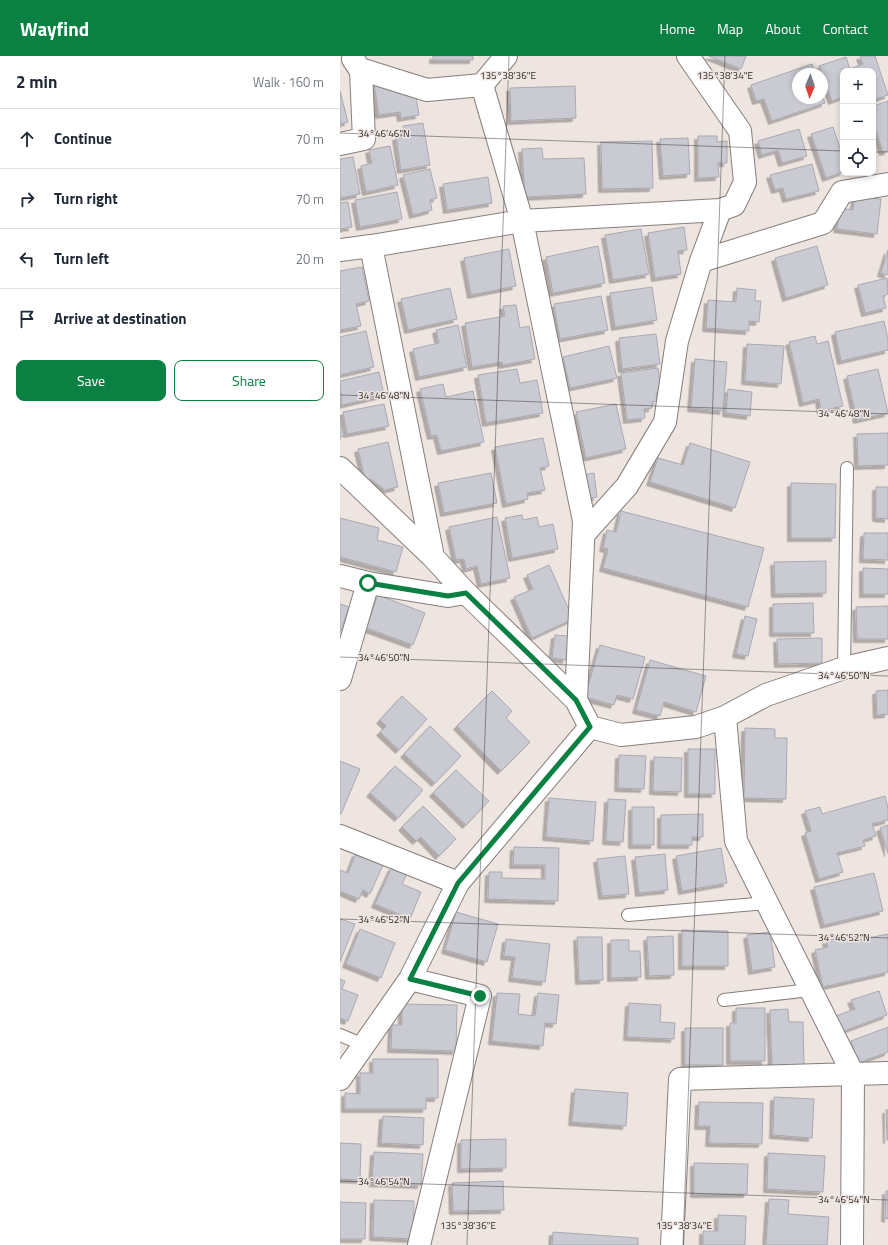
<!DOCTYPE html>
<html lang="en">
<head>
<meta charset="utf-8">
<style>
	:root { --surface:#fff; --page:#f6f6f7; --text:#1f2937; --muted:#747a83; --line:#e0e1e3; --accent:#0b8043 }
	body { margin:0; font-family:"Titillium Web",sans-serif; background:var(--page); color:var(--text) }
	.controls { position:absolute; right:12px; top:12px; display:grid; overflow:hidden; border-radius:8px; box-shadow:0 2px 6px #0003 }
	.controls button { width:36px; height:36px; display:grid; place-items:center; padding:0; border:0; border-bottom:1px solid var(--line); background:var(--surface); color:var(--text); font:20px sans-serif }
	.compass { position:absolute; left:452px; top:12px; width:36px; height:36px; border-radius:50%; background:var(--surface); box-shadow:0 2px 6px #0003; rotate:182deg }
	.stop { position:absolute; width:12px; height:12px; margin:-9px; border:3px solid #0b8043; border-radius:50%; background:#fff }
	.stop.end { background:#0b8043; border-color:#fff; box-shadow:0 1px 4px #0008 }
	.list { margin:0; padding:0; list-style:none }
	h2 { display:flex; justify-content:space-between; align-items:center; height:52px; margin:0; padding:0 16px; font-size:17px }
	h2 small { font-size:13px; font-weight:400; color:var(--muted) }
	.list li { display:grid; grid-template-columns:26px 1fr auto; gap:12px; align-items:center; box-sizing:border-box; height:60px; padding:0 16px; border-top:1px solid var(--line) }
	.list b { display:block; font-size:15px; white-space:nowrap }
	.list em { font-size:13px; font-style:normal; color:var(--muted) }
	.actions { display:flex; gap:8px; padding:12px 16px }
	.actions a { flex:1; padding:9px 0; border:1px solid var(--accent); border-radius:8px; text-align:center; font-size:14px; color:var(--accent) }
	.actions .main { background:var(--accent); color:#fff }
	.icon { flex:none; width:22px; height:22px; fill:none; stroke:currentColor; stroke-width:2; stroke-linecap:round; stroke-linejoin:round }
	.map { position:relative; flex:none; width:548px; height:1189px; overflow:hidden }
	header { display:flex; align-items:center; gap:24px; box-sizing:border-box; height:56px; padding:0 20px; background:var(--accent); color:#fff }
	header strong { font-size:19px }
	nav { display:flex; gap:22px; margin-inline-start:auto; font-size:14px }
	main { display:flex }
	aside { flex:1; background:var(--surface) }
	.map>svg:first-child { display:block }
	.building { fill:#c9cad2; stroke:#a9a9b2; filter:url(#shadow) }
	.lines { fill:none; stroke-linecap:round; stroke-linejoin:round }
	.service-casing { stroke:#867e79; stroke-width:14 }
	.minor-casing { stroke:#867e79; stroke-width:24 }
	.service { stroke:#fff; stroke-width:12 }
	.minor { stroke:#fff; stroke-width:22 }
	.route { stroke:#0b8043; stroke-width:5 }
	.ticks { fill:none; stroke:#2d2927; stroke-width:1; stroke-opacity:0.45 }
	.ticks-label { font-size:10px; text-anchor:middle; fill:#2d2927; stroke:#eee5e0; stroke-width:3; stroke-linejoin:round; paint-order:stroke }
</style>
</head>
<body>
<header>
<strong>Wayfind</strong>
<nav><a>Home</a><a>Map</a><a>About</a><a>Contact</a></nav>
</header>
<main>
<aside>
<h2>2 min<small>Walk · 160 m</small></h2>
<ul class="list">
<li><svg class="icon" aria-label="ahead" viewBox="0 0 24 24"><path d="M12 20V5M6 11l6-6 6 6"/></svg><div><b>Continue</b></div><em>70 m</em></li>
<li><svg class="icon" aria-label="right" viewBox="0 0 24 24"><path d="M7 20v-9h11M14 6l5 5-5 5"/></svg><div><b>Turn right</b></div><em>70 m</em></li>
<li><svg class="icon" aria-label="left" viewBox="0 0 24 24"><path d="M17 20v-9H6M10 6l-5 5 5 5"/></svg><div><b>Turn left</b></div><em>20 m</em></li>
<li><svg class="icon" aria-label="arrive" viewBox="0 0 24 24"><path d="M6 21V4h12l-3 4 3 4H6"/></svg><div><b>Arrive at destination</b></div></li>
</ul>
<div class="actions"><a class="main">Save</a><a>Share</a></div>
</aside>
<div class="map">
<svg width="548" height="1189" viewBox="0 0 548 1189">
	<defs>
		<filter id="shadow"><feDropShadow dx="-3.5" dy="3.5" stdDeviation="0" flood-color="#0004"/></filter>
	</defs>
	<rect width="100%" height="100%" fill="#eee5e0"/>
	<!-- building -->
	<path class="building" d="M93 0H133V4H93Z
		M369 0H406L401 13Z
		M520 0H535L548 39 533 44V15H503V41L492 45 479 10 506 1 510 13 523 8Z
		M472 8 475 18H458V42H482V38L485 47 432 65 424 43 416 45 411 29Z
		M34 27 76 40 79 59 61 62 60 56 39 59Z
		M235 30 236 62 171 65 170 32Z
		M0 35 8 66 0 68Z
		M548 45V95L543 96 533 66V50Z
		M83 67 90 109 61 114 56 81 64 79 63 70Z
		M493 71 503 101V116L486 122 471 78Z
		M459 73 467 100 442 107 438 94 422 99 418 85Z
		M358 80H377V86L387 85V107H378L379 121 358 122Z
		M348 82 350 118 323 120 320 83Z
		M312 85 313 132 262 133 261 86Z
		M50 90 58 129 26 136 21 110 32 107 29 94Z
		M202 92 203 103 244 102 246 138 185 141 182 93Z
		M13 101 20 138 0 142V103Z
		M472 108 479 135 446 143 443 132 435 134 430 119Z
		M90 113 97 142 90 144 92 154 73 159 63 119Z
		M148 121 152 147 107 154 103 128Z
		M57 136 62 163 20 171 15 144Z
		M515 141 541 143 537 178 497 173 499 152 513 154Z
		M8 146 12 171 0 173V147Z
		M344 171 347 194 338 195 341 218 315 222 308 177Z
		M301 173 309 218 273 224 265 179Z
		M258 190 265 227 213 237 206 201Z
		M477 190 488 229 446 242 435 202Z
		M169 193 176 230 131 239 124 202Z
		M548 194V219L541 217Z
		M22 211 29 245 16 248 21 270 0 274V215Z
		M547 222 548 238 543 240 546 252 525 257 518 229Z
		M312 231 317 264 275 271 270 237Z
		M110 232 117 263 68 274 61 243Z
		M397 232 416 234 415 245H421L419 266 409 265V275L366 272 368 244 396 246Z
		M261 240 268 274 220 283 214 248Z
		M176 249 180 272 189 270 195 303 163 309 162 306 132 311 125 267 165 260 163 250Z
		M544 265 548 283V294L501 305 495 276Z
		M118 269 127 311 79 321 73 293 99 287 96 274Z
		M26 275 34 311 0 319V281Z
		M316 278 320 308 282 313 279 282Z
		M475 280 477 288 488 285 503 350 481 355 479 343 463 347 449 286Z
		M407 288 444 290 441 328 405 325Z
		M269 290 277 322 230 332 223 301Z
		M355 303 387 306 383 355 351 352Z
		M318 312 321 336 316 337 317 345 312 346V352L304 353 305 362 287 364 281 317Z
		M177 313 180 327 197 324 203 357 146 367 138 319Z
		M538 313 548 357 517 364 507 320Z
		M39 316 44 339 2 349 0 325Z
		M103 328 106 341 133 335 144 386 101 395 97 379 91 380 80 333Z
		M388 333 412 336 410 360 386 357Z
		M44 348 49 370 7 378 3 356Z
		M276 348 286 393 246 402 236 356Z
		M0 362 4 380 0 381Z
		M548 377V409L518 410 517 378Z
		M203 382 209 410 200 412 205 434 187 437 188 443 166 448 155 391Z
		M48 386 58 431 45 434 32 424 25 423 18 393Z
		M350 387 410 406 395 452 310 426 318 402 343 409Z
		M151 417 157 447 104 457 98 427Z
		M254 417 257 441 245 443 241 419Z
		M451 427 496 428 495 482H451Z
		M536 431H548V463L536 462Z
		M281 455 424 492 408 551 263 512 268 493 263 492 267 474 276 476Z
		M182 459 183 464 197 461 199 471 213 468 218 493 172 502 165 462Z
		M157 461 170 522 141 528 137 510 126 513 124 503 116 504 109 471Z
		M0 462 39 472 37 484 63 491 56 516 0 501Z
		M524 477H548V504L523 503Z
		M486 505V537L435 538 434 506Z
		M209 509 233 563 192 582 174 541 193 533 187 519Z
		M523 512 548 513V538H523Z
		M38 539 85 557 73 589 26 572Z
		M473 547 474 577H433V548Z
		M0 548 9 551 0 577Z
		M548 550V583H517L516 551Z
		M405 560 417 563 408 600 396 598Z
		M215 579 229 580 226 604 212 602Z
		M482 582V607L438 608 437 583Z
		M260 589 305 601 293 643 277 639 274 649 245 641Z
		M310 604 366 620 356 656 324 646 320 660 296 654Z
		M548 634V658L537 659 536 635Z
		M152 635 172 655 166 662 190 686 161 715 117 670Z
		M62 640 87 663 59 694 40 676 46 670 40 664Z
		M90 670 121 700 95 727 64 698Z
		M405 672 435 673V682H447L446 743 404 742Z
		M348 693H375V738H348Z
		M279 699 306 700 304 733 278 732Z
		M314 701 342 702 341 736 313 735Z
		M0 705 20 713 1 758H0Z
		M55 710 83 734 58 762 30 737Z
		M116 714 149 745 126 769 93 737Z
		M545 740 548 752V764L532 768 536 780 523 784 525 790 497 797 503 816 479 823 465 777 471 775 465 755 480 751 482 758Z
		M209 742 256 746 253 785 206 781Z
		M268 743 286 744 283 786 266 785Z
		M83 750 116 783 99 800 81 781 76 785 62 771Z
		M292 751H314V789H292Z
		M363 758V781H352V789H321V759Z
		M548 769V797L540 772Z
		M174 791 219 792 218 845 148 843 149 816H162V822L205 823V809H173Z
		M381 792 387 827 342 835 336 800Z
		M16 797 43 809 30 838 23 834 19 843 0 835V814L8 817Z
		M325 798 328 834 299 837 295 801Z
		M285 800 289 838 262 840 257 803Z
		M52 811 67 818 62 828 81 836 70 863 35 848Z
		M534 817 543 855 484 869 474 831Z
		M116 856 158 868 147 906 105 894Z
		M0 863 15 868 0 906Z
		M20 873 55 887 41 922 6 908Z
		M342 874 388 875V910H342Z
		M430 876 435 911 412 915 407 879Z
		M516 878 518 884 548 878V916L483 931 475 894 488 891 486 885Z
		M333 880 334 919 309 920 307 881Z
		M237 881H262L263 924 239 925Z
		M166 883 210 888 205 926 172 922 175 901 164 900Z
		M271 884H289V895H300L301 921 271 922Z
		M0 923 5 925 2 933 18 939 8 965 0 962Z
		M539 935 547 959 501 976 496 960 515 953 511 944Z
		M157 937 180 938 178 958 195 960 198 937 219 939 216 968 205 967 203 990 152 985Z
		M289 947 321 949 320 966 335 967 334 983 287 981Z
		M62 948 117 949 116 995 51 993 52 969H62Z
		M396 952H425V1005H390V967H396Z
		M448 953 449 966H463L464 1009 432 1010 430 954Z
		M548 971V996L518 1007 511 985Z
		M345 972H383V1009H345Z
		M33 1003H98V1042H86V1053H5V1037L20 1038V1017H33Z
		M235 1033 288 1037 286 1070 232 1066Z
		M434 1041 474 1043 472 1082 433 1079Z
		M359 1046 423 1047 422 1088 369 1087 370 1070H358Z
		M546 1054H548V1084H547Z
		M43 1060 84 1062 83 1089 41 1087Z
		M166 1083V1112L121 1113V1084Z
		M0 1087 21 1088 20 1124 0 1123Z
		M34 1096 83 1098 81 1129 32 1127Z
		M428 1097 485 1100 483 1136 427 1133Z
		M354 1107 408 1108 407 1138H354Z
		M163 1125 164 1154 113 1155 112 1127Z
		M546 1135H548V1163L545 1162Z
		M429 1143 449 1144 448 1158 489 1161 487 1189H426Z
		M34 1144 74 1145 73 1183 33 1181Z
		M0 1146 26 1147 25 1183H0Z
		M378 1159 406 1160 405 1189H363V1175H378Z
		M213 1176 298 1182V1189H212Z"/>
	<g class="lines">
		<!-- service casing -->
		<g class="service-casing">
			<path id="service" d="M504 612 507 412
				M288 859 426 847
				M384 944 470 934
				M0 979 24 989"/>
		</g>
		<!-- minor casing -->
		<g class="minor-casing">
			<path id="minor" d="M166 0 142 29 182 165 380 154 394 149 405 126 400 75 348 0
				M20 13 87 34 142 29
				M0 88 24 83 21 15 13 3
				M380 154 361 205 483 167 502 136 548 128
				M31 190 182 165 244 465 236 644
				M0 194 31 190 93 501
				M0 412 93 501 126 537
				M244 478 287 430 325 366 337 285 361 205
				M0 520 28 527 108 540 126 537 236 644 250 671 281 679 356 671 385 661 426 639 504 612 548 602
				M0 623 28 527
				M385 661 396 785 513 1018 512 1189
				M0 780 118 827
				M70 923 140 940 79 1189
				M0 1023 70 923 118 827 250 671
				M332 1189 340 1023 548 1017"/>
		</g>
		<!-- service -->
		<use href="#service" class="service"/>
		<!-- minor -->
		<use href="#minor" class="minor"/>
	</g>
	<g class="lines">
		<!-- route -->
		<path class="route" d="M28 527 108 540 126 537 236 644 250 671 118 827 70 923 140 940"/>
	</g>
	<!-- ticks -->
	<path class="ticks" d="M0 77 503 95M533 96H548M0 339 548 358M0 601 548 620M0 863 548 882M0 1125 548 1144M127 1189 169 0M343 1189 385 0"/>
	<g class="ticks-label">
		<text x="168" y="23">135°38'36"E</text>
		<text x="385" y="23">135°38'34"E</text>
		<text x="44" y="81">34°46'46"N</text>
		<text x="44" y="343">34°46'48"N</text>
		<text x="504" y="361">34°46'48"N</text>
		<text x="44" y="605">34°46'50"N</text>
		<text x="504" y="623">34°46'50"N</text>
		<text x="44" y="867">34°46'52"N</text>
		<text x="504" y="885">34°46'52"N</text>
		<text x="44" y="1129">34°46'54"N</text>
		<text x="504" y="1147">34°46'54"N</text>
		<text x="128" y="1173">135°38'36"E</text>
		<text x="344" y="1173">135°38'34"E</text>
	</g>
</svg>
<div class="controls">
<button>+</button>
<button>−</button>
<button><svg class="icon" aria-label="locate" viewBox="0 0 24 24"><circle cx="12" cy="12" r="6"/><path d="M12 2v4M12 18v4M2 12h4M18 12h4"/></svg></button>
</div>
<svg class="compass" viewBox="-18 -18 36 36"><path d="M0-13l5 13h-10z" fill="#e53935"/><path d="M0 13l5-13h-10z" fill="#747a83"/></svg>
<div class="stop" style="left:28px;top:527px"></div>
<div class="stop end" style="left:140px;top:940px"></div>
</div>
</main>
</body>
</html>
